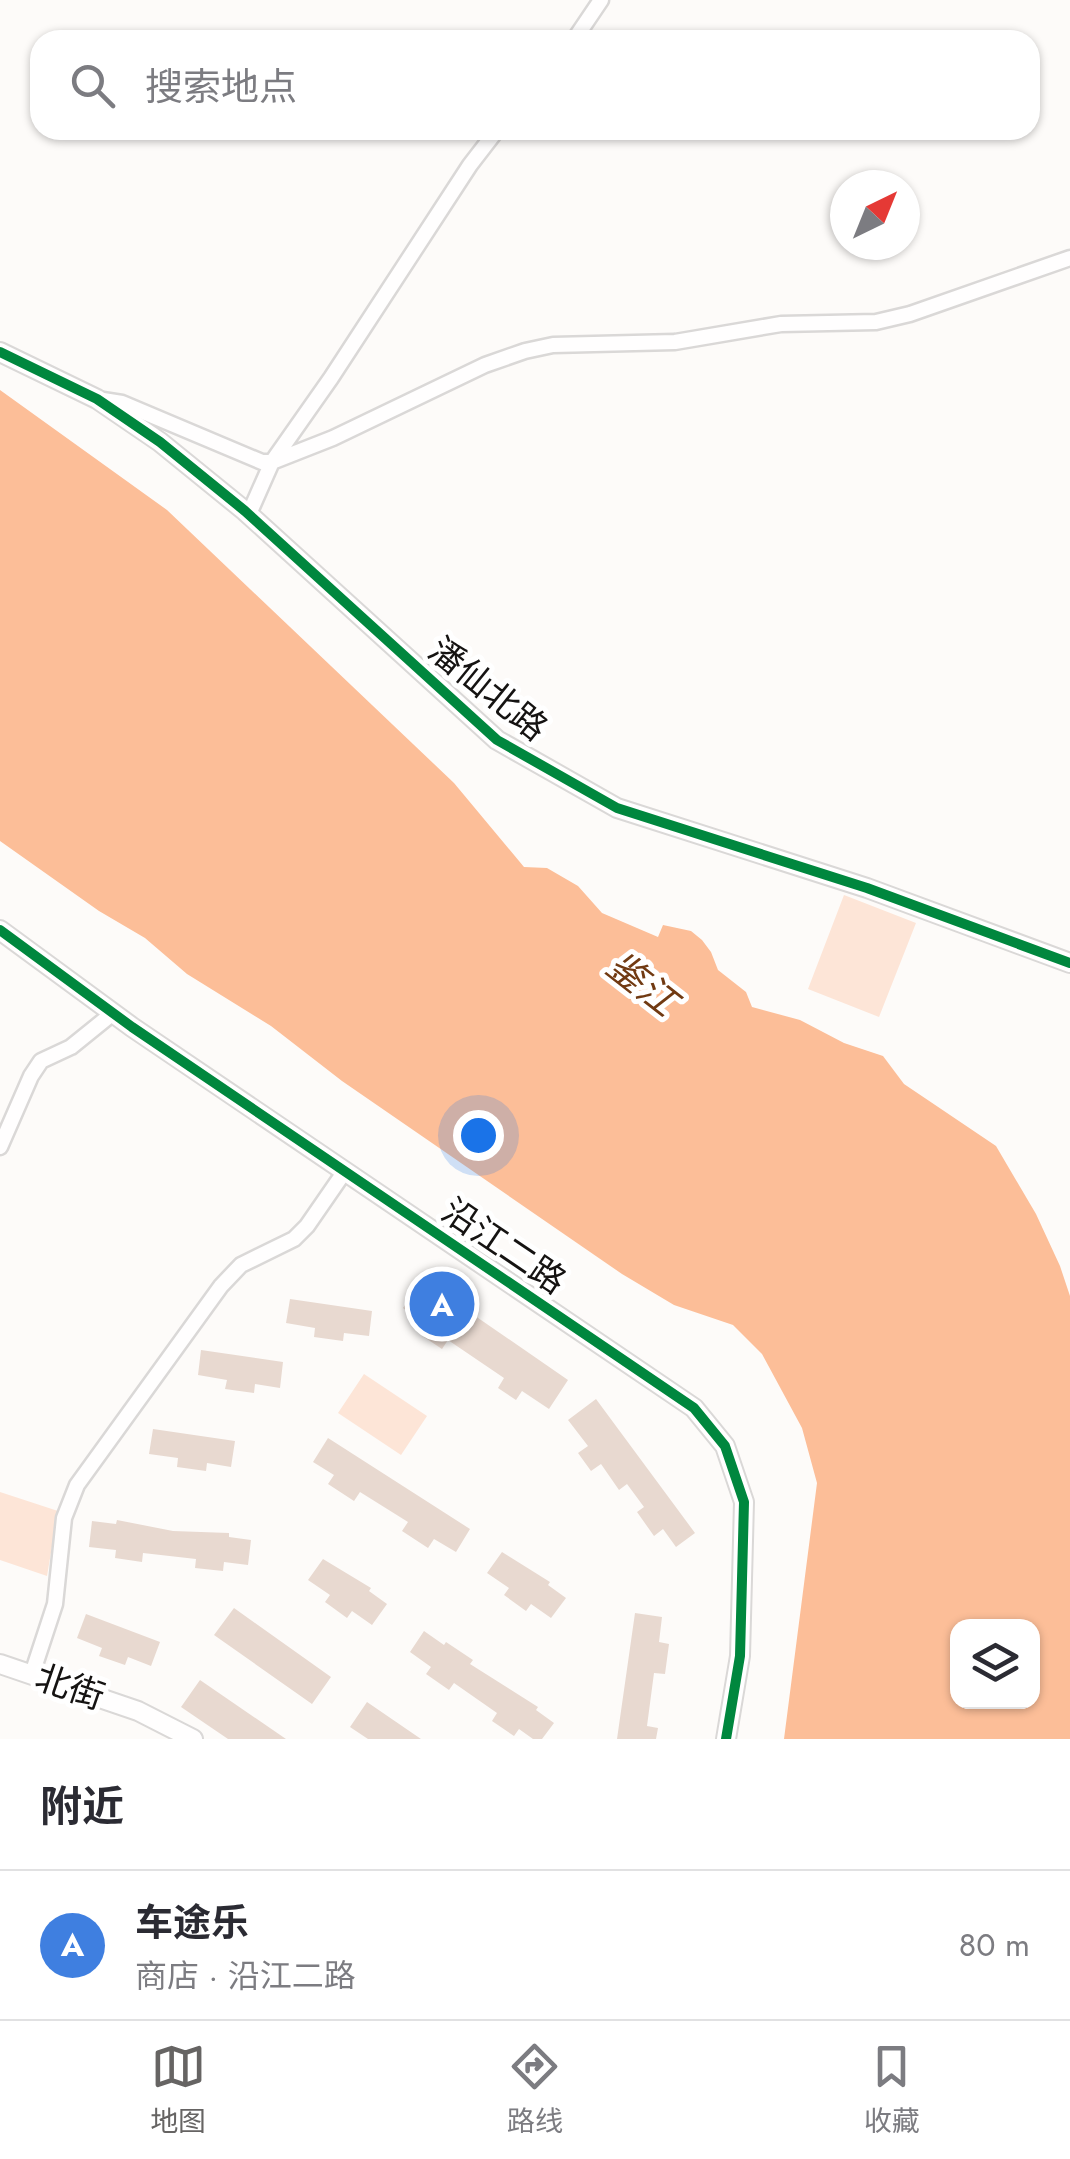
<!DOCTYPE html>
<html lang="zh">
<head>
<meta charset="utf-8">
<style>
	:root { --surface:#fff; --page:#f7f7f7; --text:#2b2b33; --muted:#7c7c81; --line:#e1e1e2; --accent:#666463 }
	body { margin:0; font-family:Jost,"Noto Sans SC",sans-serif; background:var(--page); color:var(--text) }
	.controls { position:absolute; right:30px; bottom:30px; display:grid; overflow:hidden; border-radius:20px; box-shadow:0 2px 8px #0004 }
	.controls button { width:90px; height:90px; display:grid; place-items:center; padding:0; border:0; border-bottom:2px solid var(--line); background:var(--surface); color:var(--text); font:50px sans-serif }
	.compass { position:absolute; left:830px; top:170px; width:90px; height:90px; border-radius:50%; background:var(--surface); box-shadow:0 2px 8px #0004; rotate:43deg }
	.you { position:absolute; left:478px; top:1135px; width:35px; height:35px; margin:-25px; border:8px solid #fff; border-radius:50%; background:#1a73e8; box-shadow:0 0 0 15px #1a73e833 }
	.badge { display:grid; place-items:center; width:65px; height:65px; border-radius:50%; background:var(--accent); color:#fff; font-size:32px; font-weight:700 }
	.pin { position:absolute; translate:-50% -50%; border:5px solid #fff; box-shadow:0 2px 10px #0006 }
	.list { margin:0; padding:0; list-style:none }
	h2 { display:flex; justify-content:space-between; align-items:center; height:130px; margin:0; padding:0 40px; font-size:42px }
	h2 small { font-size:32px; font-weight:400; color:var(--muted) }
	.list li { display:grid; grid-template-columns:65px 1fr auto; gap:30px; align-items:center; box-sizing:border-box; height:150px; padding:0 40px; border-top:2px solid var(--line) }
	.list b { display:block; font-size:38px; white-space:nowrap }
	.list p { margin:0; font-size:32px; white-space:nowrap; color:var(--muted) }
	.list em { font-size:32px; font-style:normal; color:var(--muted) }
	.icon { flex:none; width:55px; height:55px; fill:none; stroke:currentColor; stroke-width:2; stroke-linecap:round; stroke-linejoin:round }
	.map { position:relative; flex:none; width:1070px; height:1739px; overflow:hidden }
	.search { position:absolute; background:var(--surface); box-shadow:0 2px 8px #0004; left:30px; right:30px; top:30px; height:110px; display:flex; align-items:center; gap:25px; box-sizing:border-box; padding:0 35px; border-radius:30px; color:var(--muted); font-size:38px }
	.sheet { height:280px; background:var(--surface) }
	nav { display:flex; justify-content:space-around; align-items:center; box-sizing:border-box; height:140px; border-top:2px solid var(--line); background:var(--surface); font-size:28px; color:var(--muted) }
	nav a { display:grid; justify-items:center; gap:5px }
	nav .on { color:var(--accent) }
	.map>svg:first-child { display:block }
	.green { fill:#fde5d7 }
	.water { fill:#fcbe98; fill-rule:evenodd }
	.building { fill:#e8d9d0 }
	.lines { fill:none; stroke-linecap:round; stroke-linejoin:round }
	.minor-casing { stroke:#dad8d7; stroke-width:19 }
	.tertiary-casing { stroke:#dad8d7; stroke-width:22 }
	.minor { stroke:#fffefe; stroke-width:14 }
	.tertiary { stroke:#fffefe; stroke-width:18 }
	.cycleway-casing { stroke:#fff; stroke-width:16 }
	.cycleway { stroke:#00873e; stroke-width:10 }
	.labels { text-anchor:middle; stroke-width:10; stroke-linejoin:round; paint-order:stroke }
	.street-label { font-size:35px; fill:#151312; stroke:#fff }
	.water-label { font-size:38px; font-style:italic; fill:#713a12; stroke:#fff }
</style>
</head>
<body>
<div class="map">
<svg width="1070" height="1739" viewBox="0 0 1070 1739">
	<rect width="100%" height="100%" fill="#fdfbf9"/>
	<!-- green -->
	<path class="green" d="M844 895 916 923 879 1017 808 989Z
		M364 1374 427 1416 401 1455 338 1413Z
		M0 1492 58 1511 47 1576 0 1560Z"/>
	<!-- water -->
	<path class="water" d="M0 390 167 510 454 783 524 867 547 868 578 886 602 913 658 937 663 925 691 931 702 940 711 952 718 970 746 992 752 1007 800 1020 844 1043 883 1056 904 1084 996 1146 1036 1214 1060 1266 1070 1296V1739H784L817 1483 802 1428 762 1354 733 1325 674 1305 622 1274 342 1081 271 1026 187 974 145 938 99 911 0 841ZM958 1626H1032V1702H958Z"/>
	<!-- building -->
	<path class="building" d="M423 1280 568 1380 549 1409 522 1391 516 1400 498 1388 504 1378 448 1340 442 1349 424 1337 430 1327 403 1308Z
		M290 1299 372 1311 369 1336 344 1333 343 1341 314 1337 315 1328 286 1323Z
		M201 1350 283 1362 280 1388 255 1384 254 1393 225 1389 227 1380 198 1375Z
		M596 1399 695 1533 676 1547 663 1529 654 1536 637 1512 644 1507 627 1484 619 1490 601 1464 591 1471 578 1453 588 1446 568 1420Z
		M153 1429 235 1441 231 1467 207 1463 206 1471 177 1467 178 1458 149 1454Z
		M328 1438 470 1529 456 1552 434 1539 428 1548 402 1531 408 1522 360 1492 354 1501 328 1484 334 1475 313 1462Z
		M117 1520 173 1531 229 1533V1537L251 1540 248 1565 224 1562 223 1571 195 1568 196 1559 143 1553 142 1562 115 1558 116 1550 89 1547 92 1521 116 1524Z
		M502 1552 550 1582 548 1585 566 1598 551 1618 531 1604 526 1611 504 1595 509 1588 487 1573Z
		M323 1559 371 1588 369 1591 387 1604 372 1625 352 1611 347 1618 325 1602 330 1595 308 1580Z
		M234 1608 331 1677 312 1704 214 1635Z
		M635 1613 662 1617 659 1642 669 1644 665 1674 654 1673 647 1726 658 1728 656 1739H617Z
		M86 1614 160 1642 151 1666 128 1657 125 1665 99 1656 102 1648 77 1638Z
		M424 1631 444 1645 446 1642 473 1660 470 1664 538 1707 536 1710 554 1723 542 1739H533L519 1729 514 1736 492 1721 497 1713 454 1683 449 1690 426 1674 431 1667 410 1652Z
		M200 1680 286 1739H228L181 1707Z
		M367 1702 421 1739H368L350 1727Z"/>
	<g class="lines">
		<!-- minor casing -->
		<g class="minor-casing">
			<path id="minor" d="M574 40 601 0
				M103 400 122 403 262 462H272L333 438 485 365 525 351 553 345 675 342 781 324 876 322 910 314 1070 258
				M249 514 272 462 331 378 470 165 497 130
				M0 1147 31 1076 41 1061 71 1047 113 1013
				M32 1674 55 1604 64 1518 77 1485 221 1286 241 1265 294 1239 307 1226 345 1171"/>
		</g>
		<!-- tertiary casing -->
		<g class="tertiary-casing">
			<path id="tertiary" d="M0 352 97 399 160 442 245 511 497 740 617 808 867 888 1070 963
				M0 930 132 1027 694 1408 725 1446 744 1502 740 1656 726 1739
				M0 1664 138 1711 193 1739"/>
		</g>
		<!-- minor -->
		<use href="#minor" class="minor"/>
		<!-- tertiary -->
		<use href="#tertiary" class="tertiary"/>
		<!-- cycleway casing -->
		<g class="cycleway-casing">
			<path id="cycleway" d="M0 352 97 399 160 442 245 511 497 740 617 808 867 888 1070 963
				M0 930 132 1027 694 1408 725 1446 744 1502 740 1656 726 1739"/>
		</g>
		<!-- cycleway -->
		<use href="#cycleway" class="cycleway"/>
	</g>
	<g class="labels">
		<!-- street labels -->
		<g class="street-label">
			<text transform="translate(488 689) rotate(39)" y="12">潘仙北路</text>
			<text transform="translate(504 1246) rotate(34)" y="12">沿江二路</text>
			<text transform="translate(70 1687) rotate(19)" y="12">北街</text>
		</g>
		<!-- water labels -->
		<g class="water-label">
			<text transform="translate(642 984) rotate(38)" y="13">鉴江</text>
		</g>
	</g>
</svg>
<div class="controls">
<button><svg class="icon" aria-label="layers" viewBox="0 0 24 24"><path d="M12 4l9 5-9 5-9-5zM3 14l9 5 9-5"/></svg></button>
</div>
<svg class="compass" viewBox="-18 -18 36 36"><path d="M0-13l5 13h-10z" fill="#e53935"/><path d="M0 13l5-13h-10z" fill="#7c7c81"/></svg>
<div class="you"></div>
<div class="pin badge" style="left:442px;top:1304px;background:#3f7fe0">A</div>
<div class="search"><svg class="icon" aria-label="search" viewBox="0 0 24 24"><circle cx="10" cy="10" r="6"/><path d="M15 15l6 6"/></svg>搜索地点</div>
</div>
<section class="sheet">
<h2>附近<small></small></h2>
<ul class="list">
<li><span class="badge" style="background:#3f7fe0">A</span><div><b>车途乐</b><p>商店 · 沿江二路</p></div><em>80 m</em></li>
</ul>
</section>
<nav>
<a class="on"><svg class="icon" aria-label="map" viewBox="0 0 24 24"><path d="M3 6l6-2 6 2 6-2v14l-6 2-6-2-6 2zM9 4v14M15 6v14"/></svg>地图</a>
<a><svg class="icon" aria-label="directions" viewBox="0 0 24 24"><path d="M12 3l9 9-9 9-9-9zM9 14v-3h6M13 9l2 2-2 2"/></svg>路线</a>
<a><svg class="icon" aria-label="saved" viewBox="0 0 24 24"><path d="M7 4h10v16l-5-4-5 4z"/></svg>收藏</a>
</nav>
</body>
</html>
